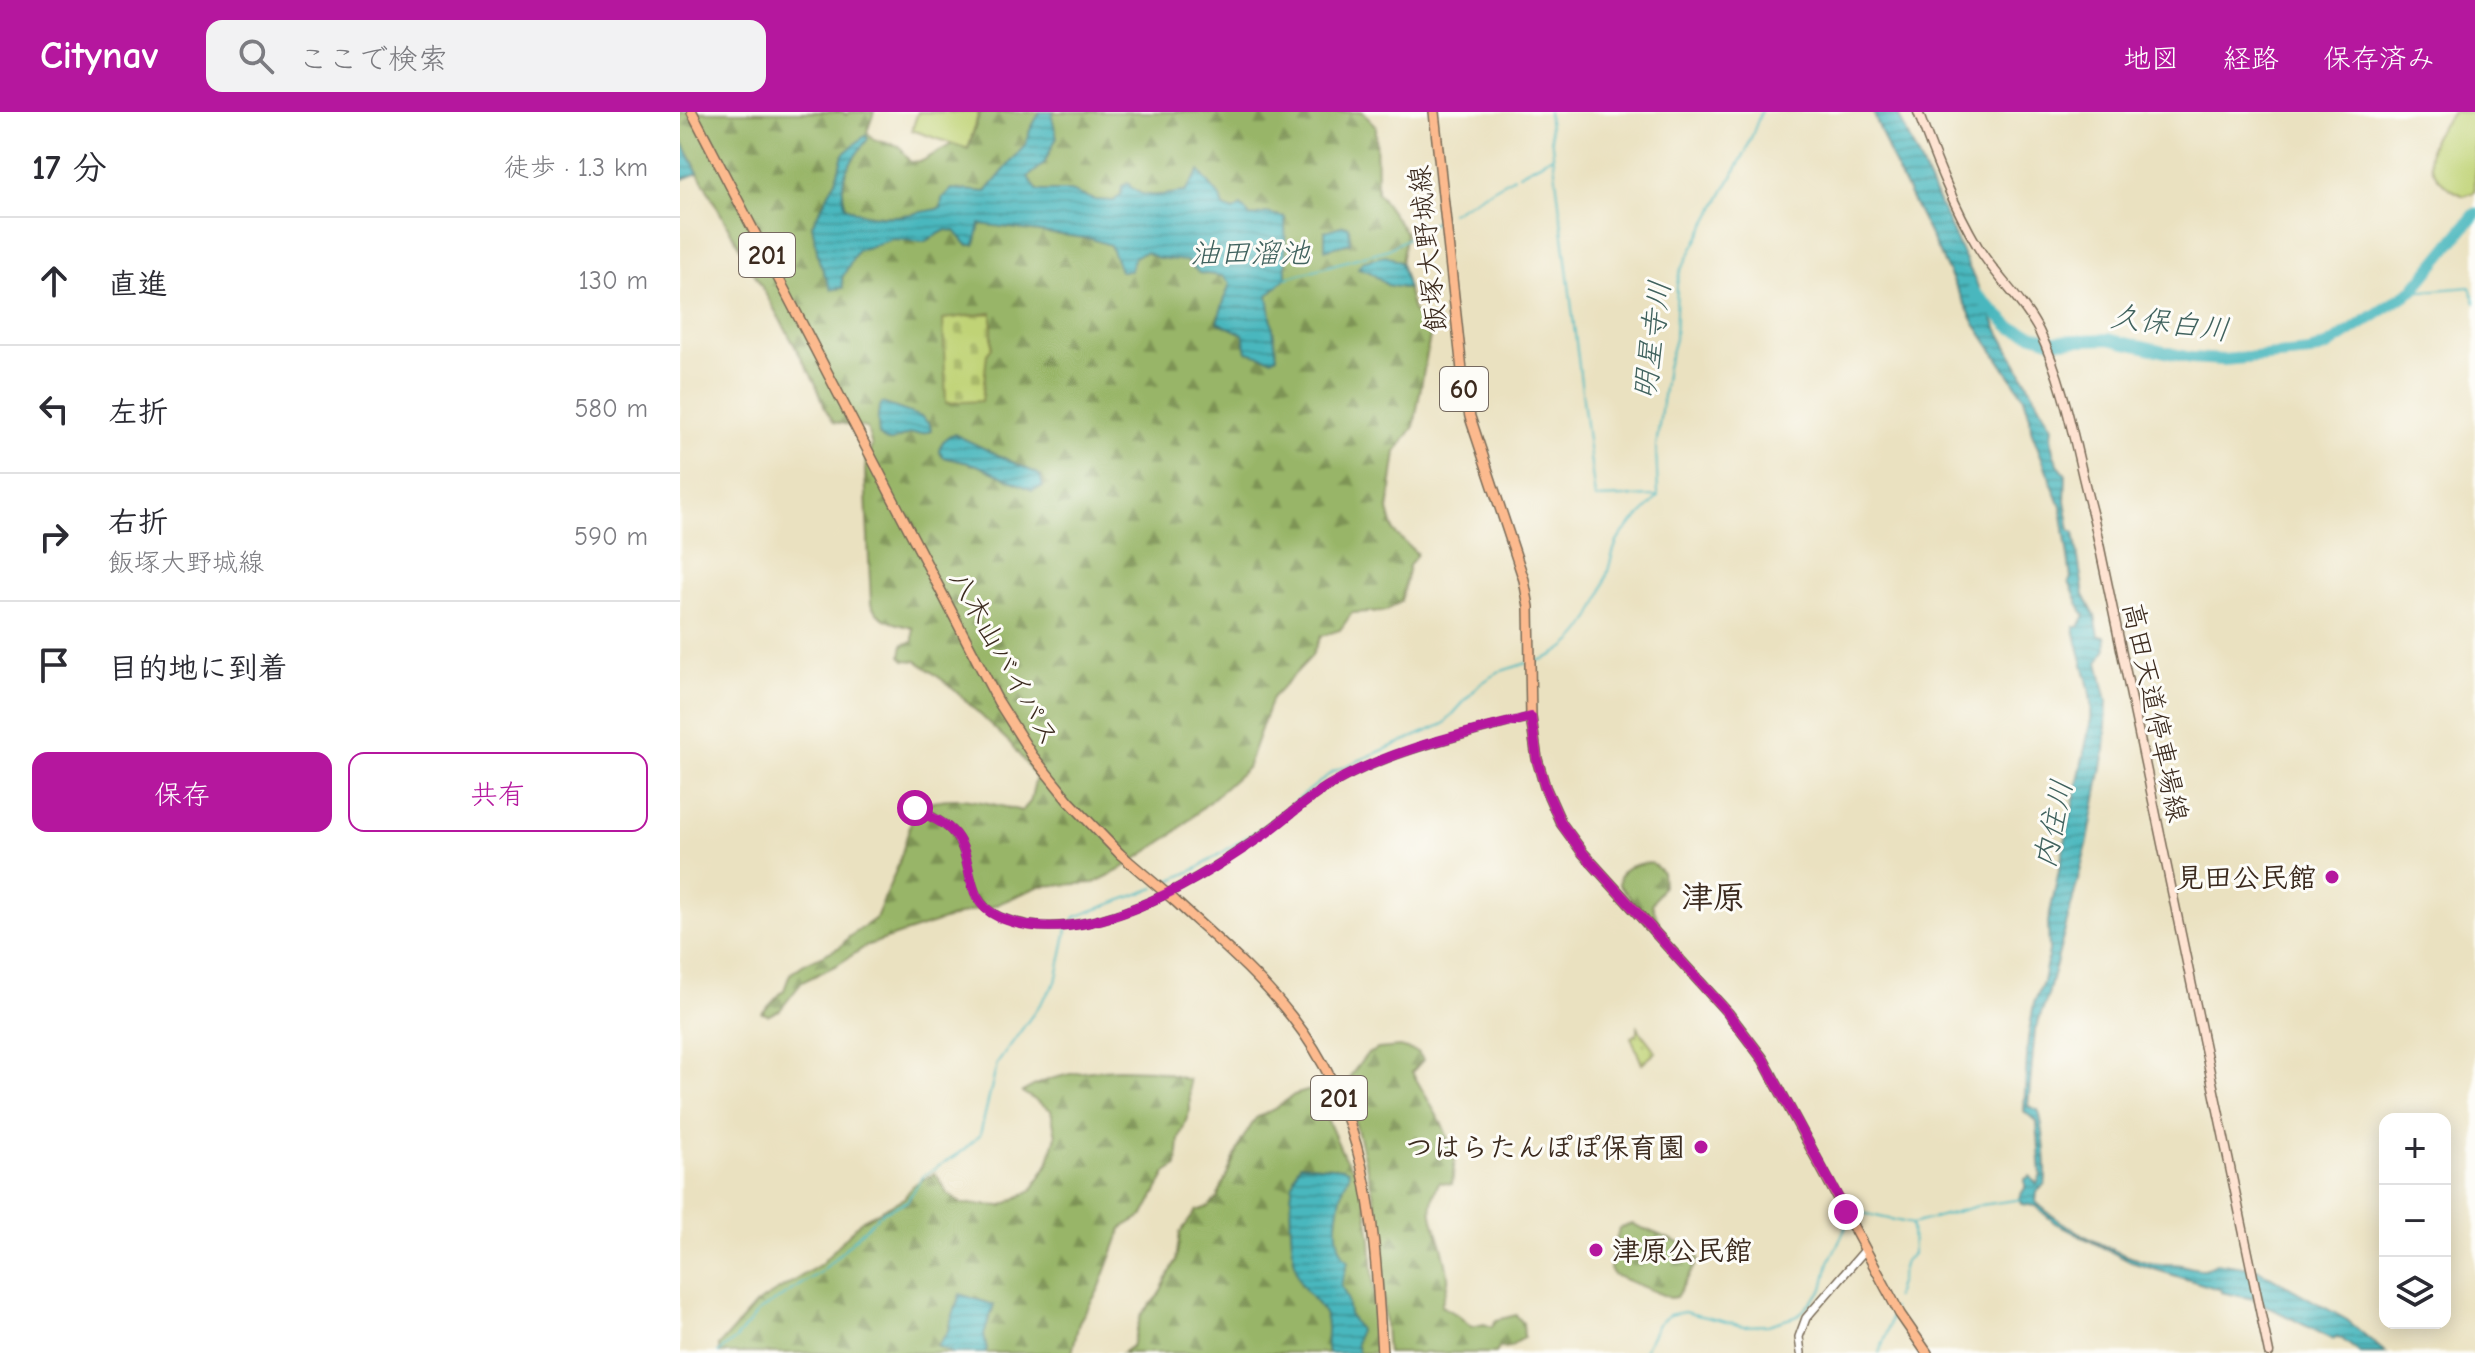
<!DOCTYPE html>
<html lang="ja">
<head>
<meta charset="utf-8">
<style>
	:root { --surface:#fff; --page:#f2f2f3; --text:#2b2b33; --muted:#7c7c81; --line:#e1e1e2; --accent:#b5179e }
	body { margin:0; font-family:"Comic Neue","Klee One",sans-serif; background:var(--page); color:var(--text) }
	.controls { position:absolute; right:24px; bottom:24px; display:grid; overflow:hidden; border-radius:16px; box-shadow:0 4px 20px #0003 }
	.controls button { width:72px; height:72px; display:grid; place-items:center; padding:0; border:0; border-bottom:2px solid var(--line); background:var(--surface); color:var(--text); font:40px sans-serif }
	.stop { position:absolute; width:24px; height:24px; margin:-18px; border:6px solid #b5179e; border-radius:50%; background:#fff }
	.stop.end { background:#b5179e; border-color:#fff; box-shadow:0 2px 8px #0008 }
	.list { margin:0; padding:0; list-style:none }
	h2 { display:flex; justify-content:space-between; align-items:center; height:104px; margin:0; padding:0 32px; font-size:34px }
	h2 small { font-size:26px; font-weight:400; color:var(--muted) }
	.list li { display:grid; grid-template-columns:52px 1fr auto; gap:24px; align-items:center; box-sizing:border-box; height:128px; padding:0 32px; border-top:2px solid var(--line) }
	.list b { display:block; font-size:30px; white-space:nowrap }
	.list p { margin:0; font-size:26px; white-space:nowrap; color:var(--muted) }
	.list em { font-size:26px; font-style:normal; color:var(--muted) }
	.actions { display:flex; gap:16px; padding:24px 32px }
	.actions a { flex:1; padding:18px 0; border:2px solid var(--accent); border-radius:16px; text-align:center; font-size:28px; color:var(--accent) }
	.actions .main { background:var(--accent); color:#fff }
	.icon { flex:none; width:44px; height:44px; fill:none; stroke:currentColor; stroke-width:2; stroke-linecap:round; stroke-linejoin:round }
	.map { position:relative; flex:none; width:1795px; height:1241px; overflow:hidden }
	header { display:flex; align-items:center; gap:48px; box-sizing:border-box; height:112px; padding:0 40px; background:var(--accent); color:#fff }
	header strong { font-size:38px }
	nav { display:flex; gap:44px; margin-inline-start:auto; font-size:28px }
	.search { width:560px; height:72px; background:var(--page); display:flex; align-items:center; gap:20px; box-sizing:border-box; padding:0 28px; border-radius:16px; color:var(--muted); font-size:30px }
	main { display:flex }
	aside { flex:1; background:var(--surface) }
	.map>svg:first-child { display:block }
	.grass { fill:#c0d376; stroke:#7e7e4a; stroke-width:2 }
	.forest { fill:url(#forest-firs); stroke:#6a7042; stroke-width:2 }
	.cemetery { fill:url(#cemetery-stones); stroke:#7e7e4a; stroke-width:2 }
	.park { fill:url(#park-dots); stroke:#7e7e4a; stroke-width:2 }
	.water { fill:url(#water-rules); stroke:#42706e; stroke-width:2 }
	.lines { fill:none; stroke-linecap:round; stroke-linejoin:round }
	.stream { stroke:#48b7be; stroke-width:2 }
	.river { stroke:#48b7be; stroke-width:12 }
	.tertiary-casing { stroke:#786a57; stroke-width:10 }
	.secondary-casing { stroke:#786a57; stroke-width:11 }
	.primary-casing { stroke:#786a57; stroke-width:12 }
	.trunk-casing { stroke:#786a57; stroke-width:12 }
	.tertiary { stroke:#fff; stroke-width:7 }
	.secondary { stroke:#fee3d2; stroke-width:8 }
	.primary { stroke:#fcba8e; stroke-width:9 }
	.trunk { stroke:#fcba8e; stroke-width:9 }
	.trunk-bridge-casing { stroke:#786a57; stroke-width:12; stroke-linecap:butt }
	.trunk-bridge { stroke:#fcba8e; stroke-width:9 }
	.route { stroke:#b5179e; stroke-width:10 }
	.poi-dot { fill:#b5179e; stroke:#fdfcf7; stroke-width:3 }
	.labels { text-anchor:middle; stroke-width:6; stroke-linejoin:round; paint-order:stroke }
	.shield { fill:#fdfcf7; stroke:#75695f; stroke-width:2 }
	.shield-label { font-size:26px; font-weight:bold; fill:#3b2a1e }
	.street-label { font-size:28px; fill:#3b2a1e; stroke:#fdfcf7 }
	.poi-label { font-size:28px; font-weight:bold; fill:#3b2a1e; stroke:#fdfcf7; text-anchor:end }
	.water-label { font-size:30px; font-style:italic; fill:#40625e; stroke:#fdfcf7 }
	.quarter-label { font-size:32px; font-weight:bold; fill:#3b2a1e; stroke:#fdfcf7 }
</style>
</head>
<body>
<header>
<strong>Citynav</strong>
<div class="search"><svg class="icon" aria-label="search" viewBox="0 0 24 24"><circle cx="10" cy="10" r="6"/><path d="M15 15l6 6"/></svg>ここで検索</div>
<nav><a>地図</a><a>経路</a><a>保存済み</a></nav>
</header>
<main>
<aside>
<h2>17 分<small>徒歩 · 1.3 km</small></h2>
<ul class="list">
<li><svg class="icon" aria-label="ahead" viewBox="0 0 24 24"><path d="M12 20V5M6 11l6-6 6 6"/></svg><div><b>直進</b></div><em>130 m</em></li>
<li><svg class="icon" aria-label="left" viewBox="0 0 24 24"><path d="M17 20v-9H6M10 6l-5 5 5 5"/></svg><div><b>左折</b></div><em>580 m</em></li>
<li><svg class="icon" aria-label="right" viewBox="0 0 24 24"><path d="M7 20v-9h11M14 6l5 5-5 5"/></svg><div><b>右折</b><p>飯塚大野城線</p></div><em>590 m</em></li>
<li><svg class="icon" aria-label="arrive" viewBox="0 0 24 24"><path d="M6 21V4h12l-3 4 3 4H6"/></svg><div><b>目的地に到着</b></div></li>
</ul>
<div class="actions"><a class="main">保存</a><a>共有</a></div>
</aside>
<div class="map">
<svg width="1795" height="1241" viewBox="0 0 1795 1241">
	<defs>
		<pattern id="forest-firs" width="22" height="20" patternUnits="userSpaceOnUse" patternTransform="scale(2)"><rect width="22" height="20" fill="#98b567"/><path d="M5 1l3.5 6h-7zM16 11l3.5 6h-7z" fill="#7d9354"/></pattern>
		<pattern id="cemetery-stones" width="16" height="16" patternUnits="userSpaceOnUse" patternTransform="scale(2)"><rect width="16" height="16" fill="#c0d376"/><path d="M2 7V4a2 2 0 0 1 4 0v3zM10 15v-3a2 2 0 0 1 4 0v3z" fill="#a6b566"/></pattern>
		<pattern id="park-dots" width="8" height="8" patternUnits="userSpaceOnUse" patternTransform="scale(2)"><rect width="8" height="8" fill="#c0d376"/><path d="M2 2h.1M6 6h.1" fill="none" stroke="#a6b566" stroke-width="1.8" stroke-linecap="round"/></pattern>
		<pattern id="water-rules" width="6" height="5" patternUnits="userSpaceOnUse" patternTransform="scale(2)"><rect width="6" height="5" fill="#48b7be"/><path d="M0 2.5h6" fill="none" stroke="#3d959a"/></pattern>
	</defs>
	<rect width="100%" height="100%" fill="#fdfcf7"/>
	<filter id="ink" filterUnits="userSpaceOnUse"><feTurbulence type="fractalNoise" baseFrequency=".0125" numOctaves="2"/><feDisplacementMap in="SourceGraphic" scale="16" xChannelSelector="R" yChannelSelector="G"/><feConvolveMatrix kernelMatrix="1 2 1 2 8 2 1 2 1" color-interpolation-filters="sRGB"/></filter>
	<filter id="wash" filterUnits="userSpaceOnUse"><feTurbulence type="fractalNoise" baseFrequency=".006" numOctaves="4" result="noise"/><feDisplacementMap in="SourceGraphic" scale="32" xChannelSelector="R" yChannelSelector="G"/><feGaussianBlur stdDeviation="1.8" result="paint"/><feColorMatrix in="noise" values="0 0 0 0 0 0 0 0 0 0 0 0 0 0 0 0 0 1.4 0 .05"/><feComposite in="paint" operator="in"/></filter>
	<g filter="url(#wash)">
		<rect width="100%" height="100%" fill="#eae1c0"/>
		<!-- grass -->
		<path class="grass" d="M238 0H299L288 37 232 18Z
			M1773 0H1795V80L1784 84C1759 73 1741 53 1754 25 1759 15 1767 11 1773 0Z"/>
		<!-- forest -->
		<path class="forest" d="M0 0H163L166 3 169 0H194L187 20 194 28 219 34 230 50 242 49 272 32 288 37 300 0H683L696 15 697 80 726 121 721 151 733 199 751 218 734 314 716 340 708 398 714 420 737 442 729 454 721 489 706 499 672 501 660 518 641 524 631 545 592 586 567 656 492 723 438 759 414 771 360 774 311 795H303L188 833 157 853 122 870 100 898 89 903 82 901 104 878 110 862 124 852 160 835 169 825 196 806 219 751 235 696C271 678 305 691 342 699L350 690 356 665 330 631 268 572 237 549 225 548 221 544 223 532 233 530V516C216 511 199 510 191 492L185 359 186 347 192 334 187 316 154 310 146 298 135 270 18 61 0 25Z
			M966 751H972L982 760 983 774 972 792 979 811 975 813 939 773C939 756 951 753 966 751Z
			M720 935 738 940 743 948 732 960 763 1014 775 1046 772 1072 759 1070C746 1098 752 1105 761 1131 763 1137 767 1156 768 1163 770 1172 763 1185 761 1194L776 1202 792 1215 804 1212 812 1215 816 1208 836 1203 843 1211 844 1225 830 1235 819 1236 816 1241H707L697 1097 676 1013 665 986 671 963 687 942 698 937Z
			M438 957 474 958 509 968 510 998 499 1027 497 1054 486 1061 464 1103 442 1116 419 1177 399 1210 392 1241H39V1234L76 1192 141 1152 181 1109 224 1086 233 1073 255 1061 267 1081 282 1092 322 1094 352 1078 368 1052 376 1024 371 998 342 980C373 962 403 959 438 957Z
			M634 977 664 1045 682 1068 691 1127 697 1241H442L452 1234 461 1203 478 1184 496 1149 500 1121 516 1099 528 1095 537 1086 562 1028 576 1006 596 996 614 983Z
			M952 1112 1015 1137 1018 1149 996 1185 990 1186 934 1163 930 1157 939 1116Z"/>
		<!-- cemetery -->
		<path class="cemetery" d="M312 201V236L307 242 302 289 266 291 263 207Z"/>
		<!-- park -->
		<path class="park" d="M957 915 976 940 962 952 951 925 957 922Z"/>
		<!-- water -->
		<path class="water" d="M360 0H373L372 5 377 25 364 52 348 65 358 79H390L415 88 434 89 441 82 442 74 448 71C459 90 486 82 505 80L519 59 541 86 544 95 553 99 561 94 571 105 586 101 605 105 606 166 588 183 597 244 592 247 567 240 563 222 537 210 550 171 542 164 519 161 507 149 478 146 466 140 455 144 450 159H440L430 133 412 127 300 112 295 133H287L275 119 266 118 244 130 212 127 177 139 162 166 163 176 151 178 139 149 132 113 156 68 163 42 186 23 188 27C170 50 156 65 166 95 195 111 229 103 261 96L262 87 272 77 306 80 346 32 350 18Z
			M1193 0H1217L1318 218 1372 315C1369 332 1374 350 1386 363L1385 389 1390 418 1394 420 1404 483 1415 504 1419 524H1425L1426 537 1418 550 1427 589 1425 639 1408 729 1368 883 1355 918 1348 994 1358 998C1363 1008 1368 1061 1365 1072L1357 1080 1356 1090C1379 1113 1438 1144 1471 1151 1481 1153 1491 1151 1501 1153 1515 1156 1524 1161 1536 1151L1577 1157 1667 1208 1706 1241H1680L1658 1224 1654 1228 1573 1187 1541 1180 1542 1178 1451 1150 1375 1111 1355 1094 1342 1092 1340 1084 1345 1076V1067L1350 1064 1357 1072 1361 1063 1357 1010 1344 999 1348 927 1354 891 1363 870 1369 839 1368 810 1411 608C1414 576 1399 547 1394 515H1399L1405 503C1397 494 1396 481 1389 470L1391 466 1381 395 1351 318 1350 305 1344 285 1295 212 1214 52Z
			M0 25 18 61 0 68Z
			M664 113 669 115 670 131 645 138V119Z
			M706 143 721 151 728 177 707 173 690 160 678 156 682 150Z
			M202 291 242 305 250 313 251 318C243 324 239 320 230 322 216 325 211 336 199 323 198 313 196 299 202 291Z
			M274 322 360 363 363 375 352 378 297 353 263 345 259 339C261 331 265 324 274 322Z
			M620 1052 663 1056 668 1058 669 1062C668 1069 663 1073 662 1080 657 1105 651 1129 668 1150L661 1173 667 1186 669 1202 679 1218 676 1232 679 1241H648C644 1229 650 1216 645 1204 640 1191 625 1182 620 1169 610 1143 605 1075 620 1052Z
			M280 1182 314 1193 304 1223 307 1237 305 1241H272L257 1234 267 1221Z"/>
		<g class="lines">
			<!-- stream -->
			<path class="stream" d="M868 0 915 386 976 384
				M839 62 873 44
				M771 101 834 65
				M606 166 709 137 760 107
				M1731 180 1790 175 1795 191
				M978 382 976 335 987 255 995 227 997 172 1000 159 1066 39 1081 0
				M853 550C895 541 916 504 926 466 930 453 932 441 937 430 946 412 966 402 978 384
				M481 773 518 756 590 710 652 660 764 612 799 573 818 560 847 551
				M393 809 395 805 475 776
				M1172 1109 1182 1101 1232 1112 1301 1093 1343 1087
				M1215 1185 1225 1149 1233 1142 1232 1113
				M38 1241 56 1227 78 1200 142 1159 201 1101 227 1089 244 1063 284 1038 300 1023 317 952 376 870 387 817
				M963 1241 978 1212 989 1203 1004 1200 1063 1214 1088 1213 1118 1204 1143 1177 1149 1150 1167 1113
				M1199 1241 1207 1221 1213 1196"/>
			<!-- river -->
			<path class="river" d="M1293 179 1332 216 1373 229 1428 227 1511 246 1543 248 1630 240 1649 233 1733 178 1795 102"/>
		</g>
	</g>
	<g filter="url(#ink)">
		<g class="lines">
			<!-- tertiary casing -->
			<g class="tertiary-casing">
				<path id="tertiary" d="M231 694C244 700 262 709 272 719 297 746 280 788 320 805 404 840 516 770 582 723 605 707 626 687 650 673 712 637 783 623 851 605
					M1121 1241 1119 1225 1126 1206 1185 1138"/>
			</g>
			<!-- secondary casing -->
			<g class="secondary-casing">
				<path id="secondary" d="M1238 0C1255 46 1273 93 1298 135 1315 164 1344 189 1359 219 1388 279 1396 344 1414 408L1589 1241"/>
			</g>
			<!-- primary casing -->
			<g class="primary-casing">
				<path id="primary" d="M754 0 784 277 790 305 844 468 849 495 851 605 857 647 865 675 881 711 903 741 1048 901 1083 947 1220 1202 1247 1241"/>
			</g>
			<!-- trunk casing -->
			<g class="trunk-casing">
				<path id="trunk" d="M12 0 318 589 352 643 389 689 440 742
					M494 788C534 825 577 861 611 904 692 1006 694 1119 702 1241"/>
			</g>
			<!-- tertiary -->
			<use href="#tertiary" class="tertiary"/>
			<!-- secondary -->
			<use href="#secondary" class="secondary"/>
			<!-- primary -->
			<use href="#primary" class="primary"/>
			<!-- trunk -->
			<use href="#trunk" class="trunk"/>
			<!-- trunk-bridge casing -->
			<g class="trunk-bridge-casing">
				<path id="trunk-bridge" d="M440 742 494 788"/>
			</g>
			<!-- trunk-bridge -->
			<use href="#trunk-bridge" class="trunk-bridge"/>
		</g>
	</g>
	<g class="lines" filter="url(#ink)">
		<!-- route -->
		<path class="route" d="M235 696C246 703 262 709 271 718 298 744 279 787 319 805 402 841 516 770 582 724 605 708 626 687 650 673 711 637 783 622 851 605L857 647 865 675 881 711 903 741 1047 900 1083 947 1166 1100"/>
	</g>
	<!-- markers -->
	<g class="poi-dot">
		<circle cx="1652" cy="765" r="8"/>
		<circle cx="1021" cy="1035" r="8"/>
		<circle cx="916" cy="1138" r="8"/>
	</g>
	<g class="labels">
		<!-- shield labels -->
		<g class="shield">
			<rect x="59" y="121" width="56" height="44" rx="6"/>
			<rect x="760" y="255" width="48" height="44" rx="6"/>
			<rect x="631" y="964" width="56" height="44" rx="6"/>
		</g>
		<g class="shield-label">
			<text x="87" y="152">201</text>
			<text x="784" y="286">60</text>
			<text x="659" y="995">201</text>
		</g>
		<!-- street labels -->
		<g class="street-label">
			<text transform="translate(747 137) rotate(-96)" y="10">飯塚大野城線</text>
			<text transform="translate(325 546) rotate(61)" y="10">八木山バイパス</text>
			<text transform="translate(1476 600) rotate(78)" y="10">高田天道停車場線</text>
		</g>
		<!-- poi labels -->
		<g class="poi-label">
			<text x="1636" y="775">見田公民館</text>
			<text x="1005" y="1045">つはらたんぽぽ保育園</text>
			<text x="932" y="1148" text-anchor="start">津原公民館</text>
		</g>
		<!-- water labels -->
		<g class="water-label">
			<text x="570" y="151">油田溜池</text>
			<text transform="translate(1490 211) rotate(7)" y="10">久保白川</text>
			<text transform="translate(972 228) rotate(-82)" y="10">明星寺川</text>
			<text transform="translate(1373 712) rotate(-78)" y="10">内住川</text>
		</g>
		<!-- quarter labels -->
		<g class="quarter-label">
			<text x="1033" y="796">津原</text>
		</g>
	</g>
</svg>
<div class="controls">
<button>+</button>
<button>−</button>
<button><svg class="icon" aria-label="layers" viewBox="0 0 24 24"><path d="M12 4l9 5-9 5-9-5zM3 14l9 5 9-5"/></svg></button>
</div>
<div class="stop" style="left:235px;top:696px"></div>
<div class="stop end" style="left:1166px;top:1100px"></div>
</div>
</main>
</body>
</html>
